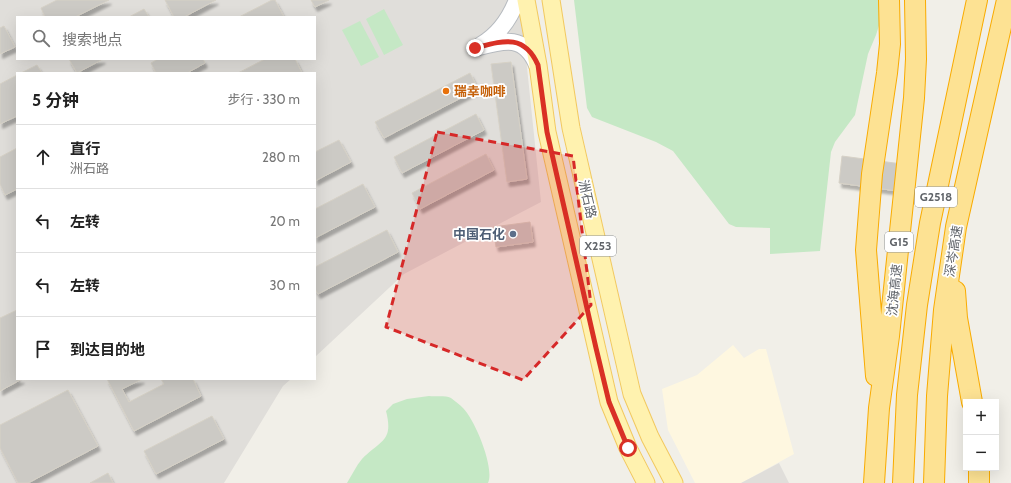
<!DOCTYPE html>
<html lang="zh">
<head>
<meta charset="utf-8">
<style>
	:root { --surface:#fff; --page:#f2f2f2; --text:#222; --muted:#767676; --line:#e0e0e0 }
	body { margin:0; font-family:Cabin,"Noto Sans SC",sans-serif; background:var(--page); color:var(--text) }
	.controls { position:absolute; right:12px; bottom:12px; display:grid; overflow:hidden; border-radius:0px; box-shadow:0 4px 16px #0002 }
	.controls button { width:36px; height:36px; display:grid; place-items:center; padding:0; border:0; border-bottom:1px solid var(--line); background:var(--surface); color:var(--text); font:20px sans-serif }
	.stop { position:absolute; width:12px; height:12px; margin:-9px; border:3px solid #d93025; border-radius:50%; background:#fff }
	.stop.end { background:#d93025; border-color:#fff; box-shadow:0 1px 4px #0008 }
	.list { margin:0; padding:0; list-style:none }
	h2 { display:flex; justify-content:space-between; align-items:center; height:52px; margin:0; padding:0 16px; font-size:17px }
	h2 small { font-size:13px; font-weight:400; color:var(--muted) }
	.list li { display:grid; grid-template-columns:26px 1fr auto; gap:12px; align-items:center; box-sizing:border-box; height:64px; padding:0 16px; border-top:1px solid var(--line) }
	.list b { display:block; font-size:15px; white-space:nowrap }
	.list p { margin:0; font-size:13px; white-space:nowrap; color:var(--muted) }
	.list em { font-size:13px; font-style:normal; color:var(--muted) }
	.icon { flex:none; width:22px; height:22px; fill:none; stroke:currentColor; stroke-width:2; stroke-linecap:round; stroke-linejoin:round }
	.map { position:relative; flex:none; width:1011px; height:483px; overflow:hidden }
	.search { position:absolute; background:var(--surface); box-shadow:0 4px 16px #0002; left:16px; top:16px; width:300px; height:44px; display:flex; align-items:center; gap:10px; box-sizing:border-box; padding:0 14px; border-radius:0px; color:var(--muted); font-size:15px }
	.panel { position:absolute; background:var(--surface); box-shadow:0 4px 16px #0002; left:16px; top:72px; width:300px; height:308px; border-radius:0px }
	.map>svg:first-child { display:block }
	.commercial { fill:#fef7e0 }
	.industrial { fill:#e0deda; fill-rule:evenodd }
	.green { fill:#c5e8c5 }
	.building { fill:#cccac5; stroke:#d6d1c6; filter:url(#shadow) }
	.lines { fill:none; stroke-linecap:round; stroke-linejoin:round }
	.secondary-casing { stroke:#b6babf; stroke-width:18 }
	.primary-casing { stroke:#f2c960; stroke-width:19 }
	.highway-casing { stroke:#f9ab00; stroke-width:22 }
	.secondary { stroke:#fff; stroke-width:16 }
	.primary { stroke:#fff2af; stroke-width:17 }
	.highway { stroke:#fde293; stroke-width:20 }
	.route { stroke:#d93025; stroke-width:5 }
	.marked { fill:#d62828; fill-opacity:0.2; stroke:#d62828; stroke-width:3; stroke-dasharray:8 5; stroke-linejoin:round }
	.food-dot { fill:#e8710a; stroke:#fff; stroke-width:1.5 }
	.service-dot { fill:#5c6f8a; stroke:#fff; stroke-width:1.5 }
	.labels { text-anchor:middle; stroke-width:3.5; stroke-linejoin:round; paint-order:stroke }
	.shield { fill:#fff; stroke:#8f9295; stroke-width:1 }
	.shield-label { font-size:12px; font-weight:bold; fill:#5f6368 }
	.food-label { font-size:13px; font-weight:bold; fill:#c56008; stroke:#fff; text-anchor:start }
	.street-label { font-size:13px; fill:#5f6368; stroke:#fff }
	.service-label { font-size:13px; font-weight:bold; fill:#4e5e75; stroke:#fff; text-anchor:end }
</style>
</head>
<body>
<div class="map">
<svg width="1011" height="483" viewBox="0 0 1011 483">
	<defs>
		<filter id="shadow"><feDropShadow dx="2.5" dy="4.5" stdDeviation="1" flood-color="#0004"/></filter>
	</defs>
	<rect width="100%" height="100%" fill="#f1efe8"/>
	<!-- commercial -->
	<path class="commercial" d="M733 345 744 358 759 349H766L794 454 741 483H695L668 430 662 389 697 375Z"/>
	<!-- industrial -->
	<path class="industrial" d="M0 0H515L521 10 541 202 404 274 315 357V73H17V379H291L283 386 224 483H0ZM17 17H315V59H17Z
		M779 463 789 483H741Z"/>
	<!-- green -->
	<path class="green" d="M574 0H884L883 13 876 35 868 54 855 115 835 142 831 152 820 251 770 254V228L736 227 729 224 673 151 656 142 592 117 587 108Z
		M384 9 403 45 384 55 366 19Z
		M360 21 379 57 361 66 342 30Z
		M429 396C435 397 445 395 451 398 455 401 460 405 463 408 475 420 495 468 488 483H347C352 475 356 466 362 459 380 440 394 442 386 411L393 404 407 399Z"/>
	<!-- building -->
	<path class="building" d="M57 0H109L75 17H45L41 8Z
		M165 0H216L184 17H174Z
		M272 0H275L284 17H239Z
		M311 0H329L315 7Z
		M144 9 149 17H129Z
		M4 26 15 47 0 54V28Z
		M69 59H103L77 73Z
		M158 59H203L205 63 187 73H156L151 63Z
		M265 59H295L302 73H238Z
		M511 62 527 179 507 182 491 64Z
		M37 65 42 73H21Z
		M470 73 478 89 384 138 375 122Z
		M17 75V116L0 124V84Z
		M476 114 484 130 402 173 394 157Z
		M339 140 351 162 315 181V152Z
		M17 148V189L5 195 0 184V157Z
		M486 154 494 170 420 209 412 193Z
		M842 156 902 164 898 191 839 183Z
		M363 184 375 207 315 238V209Z
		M530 222 533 242 496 247 493 227Z
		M387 230 398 252 318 294 315 289V267Z
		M17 310V379H22L0 391V318Z
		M107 379H142L122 389 129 402 164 384 161 379H193L201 396 134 431Z
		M68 390 98 446 28 483H18L0 448V425Z
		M212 416 224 439 156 474 144 451Z
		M108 473 113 483H90Z"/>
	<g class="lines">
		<!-- secondary casing -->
		<g class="secondary-casing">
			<path id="secondary" d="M481 45C498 35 510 18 517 0
				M475 48C502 41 524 33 537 65"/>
		</g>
		<!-- primary casing -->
		<g class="primary-casing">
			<path id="primary" d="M526 0 538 65 547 132 609 402 628 448 646 483
				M551 0 571 128 632 394 650 437 674 483"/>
		</g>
		<!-- highway casing -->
		<g class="highway-casing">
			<path id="highway" d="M955 291 957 318 972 402
				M876 376 866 250 872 174 887 73 890 44 889 0
				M979 468V483
				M874 483 879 408 889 336 914 98 916 59 915 0
				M903 483 907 395 917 305 930 223 977 0
				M934 483 937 396 944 310 956 227 1007 0"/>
		</g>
		<!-- secondary -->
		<use href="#secondary" class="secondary"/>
		<!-- primary -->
		<use href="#primary" class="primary"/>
		<!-- highway -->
		<use href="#highway" class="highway"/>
	</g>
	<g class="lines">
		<!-- route -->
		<path class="route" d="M475 48C502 41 524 33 538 65L547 132 596 348 609 402 628 448"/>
	</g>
	<!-- marked area -->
	<path class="marked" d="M437 132 573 156 591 305 523 380 386 327Z"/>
	<!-- markers -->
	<circle class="food-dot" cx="446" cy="91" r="4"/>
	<circle class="service-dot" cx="513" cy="234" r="4"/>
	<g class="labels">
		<!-- shield labels -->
		<g class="shield">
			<rect x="915" y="187" width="42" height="20" rx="3"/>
			<rect x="885" y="232" width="28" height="20" rx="3"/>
			<rect x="580" y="236" width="36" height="20" rx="3"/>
		</g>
		<g class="shield-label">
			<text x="936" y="201">G2518</text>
			<text x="899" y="246">G15</text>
			<text x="598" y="250">X253</text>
		</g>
		<!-- food labels -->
		<g class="food-label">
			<text x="454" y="96">瑞幸咖啡</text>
		</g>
		<!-- street labels -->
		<g class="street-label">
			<text transform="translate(588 199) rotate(77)" y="5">洲石路</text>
			<text transform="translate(953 251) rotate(-81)" y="5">深岑高速</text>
			<text transform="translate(894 290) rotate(-84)" y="5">沈海高速</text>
		</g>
		<!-- service labels -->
		<g class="service-label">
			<text x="505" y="239">中国石化</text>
		</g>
	</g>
</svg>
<div class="controls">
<button>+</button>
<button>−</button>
</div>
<div class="stop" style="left:628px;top:448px"></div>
<div class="stop end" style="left:475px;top:48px"></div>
<div class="search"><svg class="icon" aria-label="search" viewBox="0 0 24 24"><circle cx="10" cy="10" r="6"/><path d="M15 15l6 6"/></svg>搜索地点</div>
<section class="panel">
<h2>5 分钟<small>步行 · 330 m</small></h2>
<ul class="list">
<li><svg class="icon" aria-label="ahead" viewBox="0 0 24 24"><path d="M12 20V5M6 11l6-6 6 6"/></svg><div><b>直行</b><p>洲石路</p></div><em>280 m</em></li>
<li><svg class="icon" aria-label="left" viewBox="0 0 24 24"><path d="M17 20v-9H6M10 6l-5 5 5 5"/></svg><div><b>左转</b></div><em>20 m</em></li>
<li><svg class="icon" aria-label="left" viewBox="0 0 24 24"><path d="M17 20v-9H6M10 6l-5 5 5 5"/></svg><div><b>左转</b></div><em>30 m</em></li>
<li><svg class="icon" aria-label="arrive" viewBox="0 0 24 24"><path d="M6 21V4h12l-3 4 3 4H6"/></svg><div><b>到达目的地</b></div></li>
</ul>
</section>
</div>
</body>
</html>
